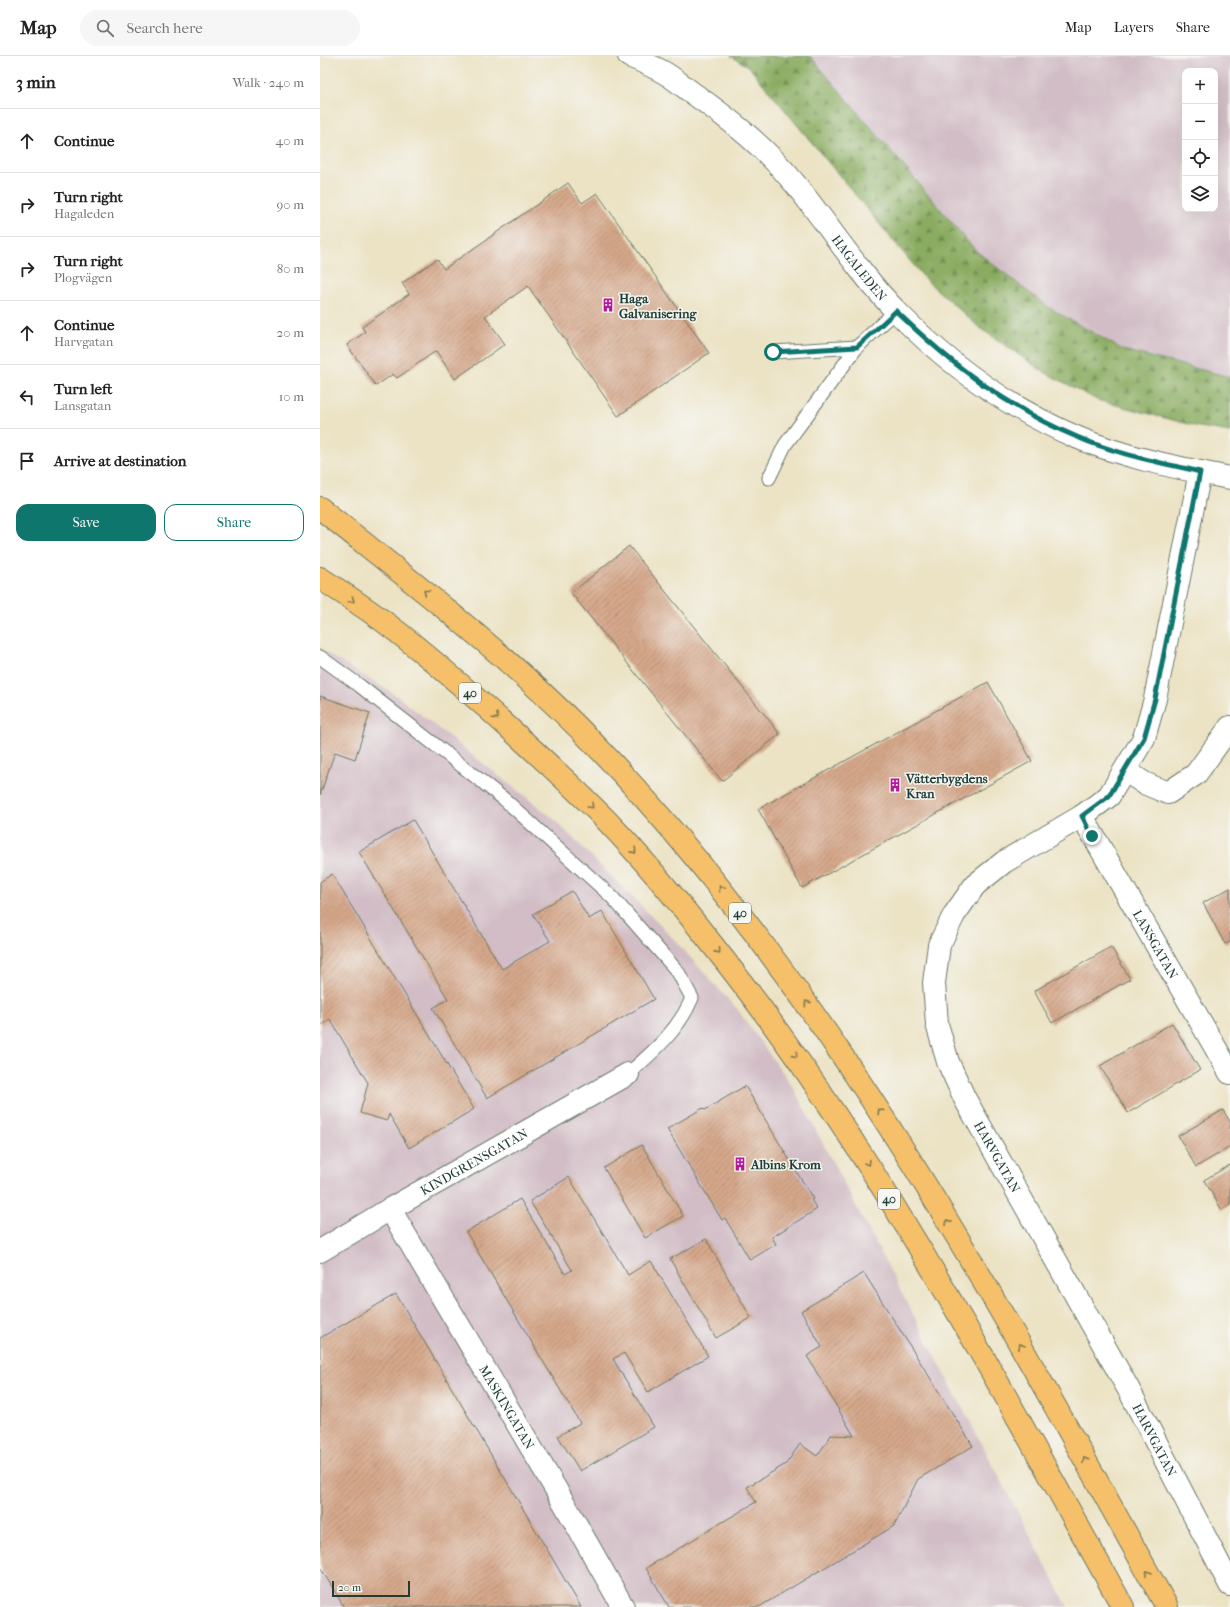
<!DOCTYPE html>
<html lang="en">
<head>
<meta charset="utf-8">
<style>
	:root { --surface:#fff; --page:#f6f6f6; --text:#222; --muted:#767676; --line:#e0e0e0; --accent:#0f766e }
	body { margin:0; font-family:"IM FELL French Canon",serif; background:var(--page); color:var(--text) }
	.controls { position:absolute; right:12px; top:12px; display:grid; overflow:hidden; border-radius:8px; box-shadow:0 4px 16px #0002 }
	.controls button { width:36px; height:36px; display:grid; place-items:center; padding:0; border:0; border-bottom:1px solid var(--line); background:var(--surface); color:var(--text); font:20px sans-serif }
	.scale { position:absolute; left:12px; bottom:10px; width:78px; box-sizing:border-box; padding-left:4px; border:2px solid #1f3d34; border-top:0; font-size:11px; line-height:14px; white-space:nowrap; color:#1f3d34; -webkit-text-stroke:3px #f6f6f2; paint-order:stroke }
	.stop { position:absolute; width:12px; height:12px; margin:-9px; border:3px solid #0f766e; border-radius:50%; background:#fff }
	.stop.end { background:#0f766e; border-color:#fff; box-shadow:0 1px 4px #0008 }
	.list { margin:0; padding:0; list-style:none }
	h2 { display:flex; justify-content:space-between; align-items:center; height:52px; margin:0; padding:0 16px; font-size:17px }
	h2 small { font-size:13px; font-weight:400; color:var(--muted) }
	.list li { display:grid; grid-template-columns:26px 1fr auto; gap:12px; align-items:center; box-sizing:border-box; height:64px; padding:0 16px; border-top:1px solid var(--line) }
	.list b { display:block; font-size:15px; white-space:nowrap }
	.list p { margin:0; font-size:13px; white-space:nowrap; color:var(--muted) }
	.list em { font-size:13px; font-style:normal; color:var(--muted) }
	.actions { display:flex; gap:8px; padding:12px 16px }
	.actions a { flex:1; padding:9px 0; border:1px solid var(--accent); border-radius:12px; text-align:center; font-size:14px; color:var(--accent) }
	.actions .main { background:var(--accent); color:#fff }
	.icon { flex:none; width:22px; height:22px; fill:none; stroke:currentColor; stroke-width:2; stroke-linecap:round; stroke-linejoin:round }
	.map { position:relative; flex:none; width:910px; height:1551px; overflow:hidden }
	header { display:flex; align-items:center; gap:24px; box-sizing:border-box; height:56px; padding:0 20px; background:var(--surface); border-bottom:1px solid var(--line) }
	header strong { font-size:19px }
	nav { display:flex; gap:22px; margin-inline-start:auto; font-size:14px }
	.search { width:280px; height:36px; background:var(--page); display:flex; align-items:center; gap:10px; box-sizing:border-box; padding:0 14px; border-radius:22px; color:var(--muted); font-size:15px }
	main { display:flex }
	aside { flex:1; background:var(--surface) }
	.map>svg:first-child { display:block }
	.industrial { fill:#d2bdc6; fill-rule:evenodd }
	.forest { fill:url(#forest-firs); stroke:#54744a }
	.building { fill:url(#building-hatch) }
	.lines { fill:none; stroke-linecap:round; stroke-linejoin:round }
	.service-casing { stroke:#677767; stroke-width:15 }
	.minor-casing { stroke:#677767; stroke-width:24 }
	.tertiary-casing { stroke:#677767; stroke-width:24 }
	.motorway-casing { stroke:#677767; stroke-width:24 }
	.service { stroke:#fff; stroke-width:13 }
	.minor { stroke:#fff; stroke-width:22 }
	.tertiary { stroke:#fff; stroke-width:22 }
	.motorway { stroke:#f6c06b; stroke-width:22 }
	.oneway { stroke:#80784d }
	.route { stroke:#0f766e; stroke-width:5 }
	.labels { text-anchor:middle; stroke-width:3; stroke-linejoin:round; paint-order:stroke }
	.shield { fill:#f6f6f2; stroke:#60746d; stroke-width:1 }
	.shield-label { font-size:12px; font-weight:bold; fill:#1f3d34 }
	.street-label { font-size:13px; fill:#1f3d34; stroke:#f6f6f2 }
	.poi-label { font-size:13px; font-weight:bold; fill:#1f3d34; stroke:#f6f6f2; text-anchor:start }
</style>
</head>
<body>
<header>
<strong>Map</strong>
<div class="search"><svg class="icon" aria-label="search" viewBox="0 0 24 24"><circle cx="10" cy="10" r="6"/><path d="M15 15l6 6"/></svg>Search here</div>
<nav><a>Map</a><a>Layers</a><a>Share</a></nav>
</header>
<main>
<aside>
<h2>3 min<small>Walk · 240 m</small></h2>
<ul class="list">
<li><svg class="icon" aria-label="ahead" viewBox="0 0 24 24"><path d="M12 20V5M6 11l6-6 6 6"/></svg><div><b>Continue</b></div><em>40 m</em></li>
<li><svg class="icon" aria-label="right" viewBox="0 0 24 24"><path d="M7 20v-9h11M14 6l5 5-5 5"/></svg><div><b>Turn right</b><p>Hagaleden</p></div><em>90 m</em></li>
<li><svg class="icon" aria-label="right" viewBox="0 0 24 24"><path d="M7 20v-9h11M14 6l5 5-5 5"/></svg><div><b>Turn right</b><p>Plogvägen</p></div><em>80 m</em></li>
<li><svg class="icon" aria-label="ahead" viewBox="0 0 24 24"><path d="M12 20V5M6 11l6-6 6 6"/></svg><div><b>Continue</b><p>Harvgatan</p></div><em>20 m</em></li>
<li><svg class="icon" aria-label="left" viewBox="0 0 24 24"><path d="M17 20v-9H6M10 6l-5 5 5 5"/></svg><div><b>Turn left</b><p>Lansgatan</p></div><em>10 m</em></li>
<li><svg class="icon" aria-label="arrive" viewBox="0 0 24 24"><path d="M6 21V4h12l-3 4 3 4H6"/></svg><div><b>Arrive at destination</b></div></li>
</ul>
<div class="actions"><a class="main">Save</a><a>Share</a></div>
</aside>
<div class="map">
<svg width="910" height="1551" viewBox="0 0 910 1551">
	<defs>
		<pattern id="forest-firs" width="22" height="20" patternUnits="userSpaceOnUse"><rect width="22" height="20" fill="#8aac61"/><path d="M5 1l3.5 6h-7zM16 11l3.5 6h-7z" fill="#708d51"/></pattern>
		<pattern id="building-hatch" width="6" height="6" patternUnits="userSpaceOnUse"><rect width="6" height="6" fill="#d6a88b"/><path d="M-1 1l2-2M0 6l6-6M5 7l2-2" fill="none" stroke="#ad8a72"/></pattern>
	</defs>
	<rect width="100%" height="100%" fill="#f6f6f2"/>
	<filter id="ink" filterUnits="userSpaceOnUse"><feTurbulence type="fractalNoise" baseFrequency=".025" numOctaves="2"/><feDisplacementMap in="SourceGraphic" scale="8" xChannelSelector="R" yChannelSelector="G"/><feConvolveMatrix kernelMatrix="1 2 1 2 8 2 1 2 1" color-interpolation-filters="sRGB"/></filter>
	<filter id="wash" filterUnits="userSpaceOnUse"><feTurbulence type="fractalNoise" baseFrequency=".012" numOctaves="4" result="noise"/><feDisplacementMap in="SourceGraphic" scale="16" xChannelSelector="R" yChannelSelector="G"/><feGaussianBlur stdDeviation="0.9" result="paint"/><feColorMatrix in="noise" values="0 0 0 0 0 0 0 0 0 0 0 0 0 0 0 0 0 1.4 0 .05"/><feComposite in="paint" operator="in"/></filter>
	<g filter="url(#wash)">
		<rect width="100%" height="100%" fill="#ece3c5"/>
		<!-- industrial -->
		<path class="industrial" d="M490 0H910V321L803 294 728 251 656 195ZM865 15H895V153H865Z
			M0 593 77 640 234 763 349 878 417 953 473 1031 748 1551H0Z"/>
		<!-- forest -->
		<path class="forest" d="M411 0H490L656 195 728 251 803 294 910 321V376L879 371 777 344 724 316 660 272 606 224 429 11Z"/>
		<g id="blocks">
			<!-- building -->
			<path class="building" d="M248 127 262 147 277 137 389 297 298 360 208 230 165 260 185 288 135 323 116 295 77 322 73 318 56 330 27 289 45 276 42 271 89 238 82 227 117 203 124 213Z
				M309 490 460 678 402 725 251 537Z
				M668 626 712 705 482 832 438 753Z
				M0 640 50 657 35 703 15 696 0 739Z
				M93 764 182 913 230 885 213 858 252 835 269 863 282 855 334 943 167 1042 113 952 128 943 39 796Z
				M12 818 154 1053 89 1092 69 1058 67 1065 40 1057 48 1027 10 963 0 970V826Z
				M910 832V886L905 888 883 847Z
				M791 891 810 923 732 967 714 935Z
				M852 967 880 1014 808 1057 780 1010Z
				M425 1030 493 1143 491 1144 497 1153 452 1181 456 1188 430 1204 405 1162 402 1164 347 1073 383 1052 385 1054Z
				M903 1054 910 1066V1091L876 1111 858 1080Z
				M322 1089 363 1160 325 1182 284 1112Z
				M910 1109V1148L902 1154 884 1124Z
				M249 1121 308 1219 331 1205 388 1300 328 1336 304 1297 293 1303 334 1371 260 1415 238 1380 260 1367 146 1176 200 1143 245 1218 252 1214 210 1145Z
				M386 1183 431 1262 396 1282 350 1203Z
				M544 1217 653 1390 598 1423 574 1470 439 1551H349L326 1512 436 1446 427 1431 466 1408 480 1388 497 1400 511 1379 534 1380 487 1300 502 1291 481 1255Z
				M76 1238 261 1551H24L0 1511V1282Z"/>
		</g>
	</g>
	<g filter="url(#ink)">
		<use href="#blocks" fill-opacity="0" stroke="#677767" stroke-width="1"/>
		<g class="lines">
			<!-- service casing -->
			<g class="service-casing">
				<path id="service" d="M453 296 537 291 576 255
					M449 422 465 389 537 291
					M0 601 40 630 184 743 292 841 358 916 372 942C359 974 333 996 308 1018"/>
			</g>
			<!-- minor casing -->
			<g class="minor-casing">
				<g id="minor">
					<path d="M806 715 824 727 848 737 876 718 910 671"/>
					<path id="s1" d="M762 760 910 1017"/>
					<path id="s2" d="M70 1153 244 1447 303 1551"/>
					<path id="s3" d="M0 1195 70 1153 308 1018"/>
				</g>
			</g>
			<!-- tertiary casing -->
			<g class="tertiary-casing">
				<g id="tertiary">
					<path id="s4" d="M309 0C321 5 332 10 343 16 354 22 364 31 374 38 412 65 447 93 476 129 510 171 539 217 577 256 629 309 689 352 756 381 805 402 859 412 910 422"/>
					<path id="s5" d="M880 416 835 643 824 682 789 740 762 760 684 806 655 829 634 859 619 889 614 927 617 968 628 1006 645 1043 809 1334 910 1529"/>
				</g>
			</g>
			<!-- motorway casing -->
			<g class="motorway-casing">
				<path id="motorway" d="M0 452C97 530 196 605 282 696 519 946 680 1252 847 1551
					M0 522C24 538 48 553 71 571 104 596 136 625 167 652 208 689 249 726 288 766 324 804 358 845 391 887 554 1091 676 1324 803 1551"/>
			</g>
			<!-- service -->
			<use href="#service" class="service"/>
			<!-- minor -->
			<use href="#minor" class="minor"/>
			<!-- tertiary -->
			<use href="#tertiary" class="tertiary"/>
			<!-- motorway -->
			<use href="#motorway" class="motorway"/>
		</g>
		<!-- one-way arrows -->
		<defs><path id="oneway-chevron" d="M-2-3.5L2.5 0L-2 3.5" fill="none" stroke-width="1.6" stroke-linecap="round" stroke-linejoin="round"/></defs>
		<g class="oneway">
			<use href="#oneway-chevron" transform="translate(106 536) rotate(-142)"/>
			<use href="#oneway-chevron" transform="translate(32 544) rotate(35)"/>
			<use href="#oneway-chevron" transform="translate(176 661) rotate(42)"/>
			<use href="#oneway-chevron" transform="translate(271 750) rotate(45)"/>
			<use href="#oneway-chevron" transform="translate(314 795) rotate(48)"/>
			<use href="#oneway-chevron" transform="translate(401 832) rotate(-129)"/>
			<use href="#oneway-chevron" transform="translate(398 895) rotate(51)"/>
			<use href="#oneway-chevron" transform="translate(487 947) rotate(-125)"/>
			<use href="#oneway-chevron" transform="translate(475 999) rotate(55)"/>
			<use href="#oneway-chevron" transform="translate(560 1055) rotate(-123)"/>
			<use href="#oneway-chevron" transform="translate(548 1107) rotate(59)"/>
			<use href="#oneway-chevron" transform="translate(628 1166) rotate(-121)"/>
			<use href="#oneway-chevron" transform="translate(701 1290) rotate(-120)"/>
			<use href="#oneway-chevron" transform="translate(765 1404) rotate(-119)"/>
			<use href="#oneway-chevron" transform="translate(828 1517) rotate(-119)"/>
		</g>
	</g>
	<g class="lines" filter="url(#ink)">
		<!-- route -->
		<path class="route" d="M453 296 537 291 576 255C630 307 687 352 757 381 796 398 839 406 880 416L835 643 824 682 789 740 762 760 772 780"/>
	</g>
	<!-- icons -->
	<defs>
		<g id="building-bare" transform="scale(1.08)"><path d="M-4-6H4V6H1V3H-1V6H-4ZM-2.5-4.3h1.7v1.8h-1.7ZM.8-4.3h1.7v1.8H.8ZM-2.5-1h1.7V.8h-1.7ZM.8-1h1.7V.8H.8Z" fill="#b5179e" stroke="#f6f6f2" stroke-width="2.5" paint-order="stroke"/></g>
	</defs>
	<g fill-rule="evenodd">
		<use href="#building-bare" x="288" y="249"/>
		<use href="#building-bare" x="575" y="729"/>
		<use href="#building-bare" x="420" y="1108"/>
	</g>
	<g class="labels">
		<!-- shield labels -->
		<g class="shield">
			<rect x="139" y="627" width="22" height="20" rx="3"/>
			<rect x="409" y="847" width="22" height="20" rx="3"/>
			<rect x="558" y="1133" width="22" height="20" rx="3"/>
		</g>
		<g class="shield-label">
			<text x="150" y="641">40</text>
			<text x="420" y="861">40</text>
			<text x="569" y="1147">40</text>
		</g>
		<!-- street labels -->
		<g class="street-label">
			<text dy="5" stroke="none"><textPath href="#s4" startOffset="317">HAGALEDEN</textPath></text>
			<text dy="5" stroke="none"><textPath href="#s1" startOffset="148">LANSGATAN</textPath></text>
			<text dy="5" stroke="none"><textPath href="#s5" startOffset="797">HARVGATAN</textPath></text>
			<text dy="5" stroke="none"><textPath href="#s3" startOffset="178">KINDGRENSGATAN</textPath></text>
			<text dy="5" stroke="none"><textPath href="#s2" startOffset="230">MASKINGATAN</textPath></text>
			<text dy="5" stroke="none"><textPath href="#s5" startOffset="1121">HARVGATAN</textPath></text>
		</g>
		<!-- poi labels -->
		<g class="poi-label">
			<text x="299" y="247">Haga<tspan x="299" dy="15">Galvanisering</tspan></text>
			<text x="586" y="727">Vätterbygdens<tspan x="586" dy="15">Kran</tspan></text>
			<text x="431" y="1113">Albins Krom</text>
		</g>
	</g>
</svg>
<div class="controls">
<button>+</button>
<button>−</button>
<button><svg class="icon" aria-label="locate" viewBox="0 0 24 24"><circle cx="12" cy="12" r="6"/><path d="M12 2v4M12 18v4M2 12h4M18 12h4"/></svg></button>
<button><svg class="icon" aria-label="layers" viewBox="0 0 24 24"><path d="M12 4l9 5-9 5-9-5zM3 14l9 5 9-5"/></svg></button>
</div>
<div class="scale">20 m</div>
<div class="stop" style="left:453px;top:296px"></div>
<div class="stop end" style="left:772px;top:780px"></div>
</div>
</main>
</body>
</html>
